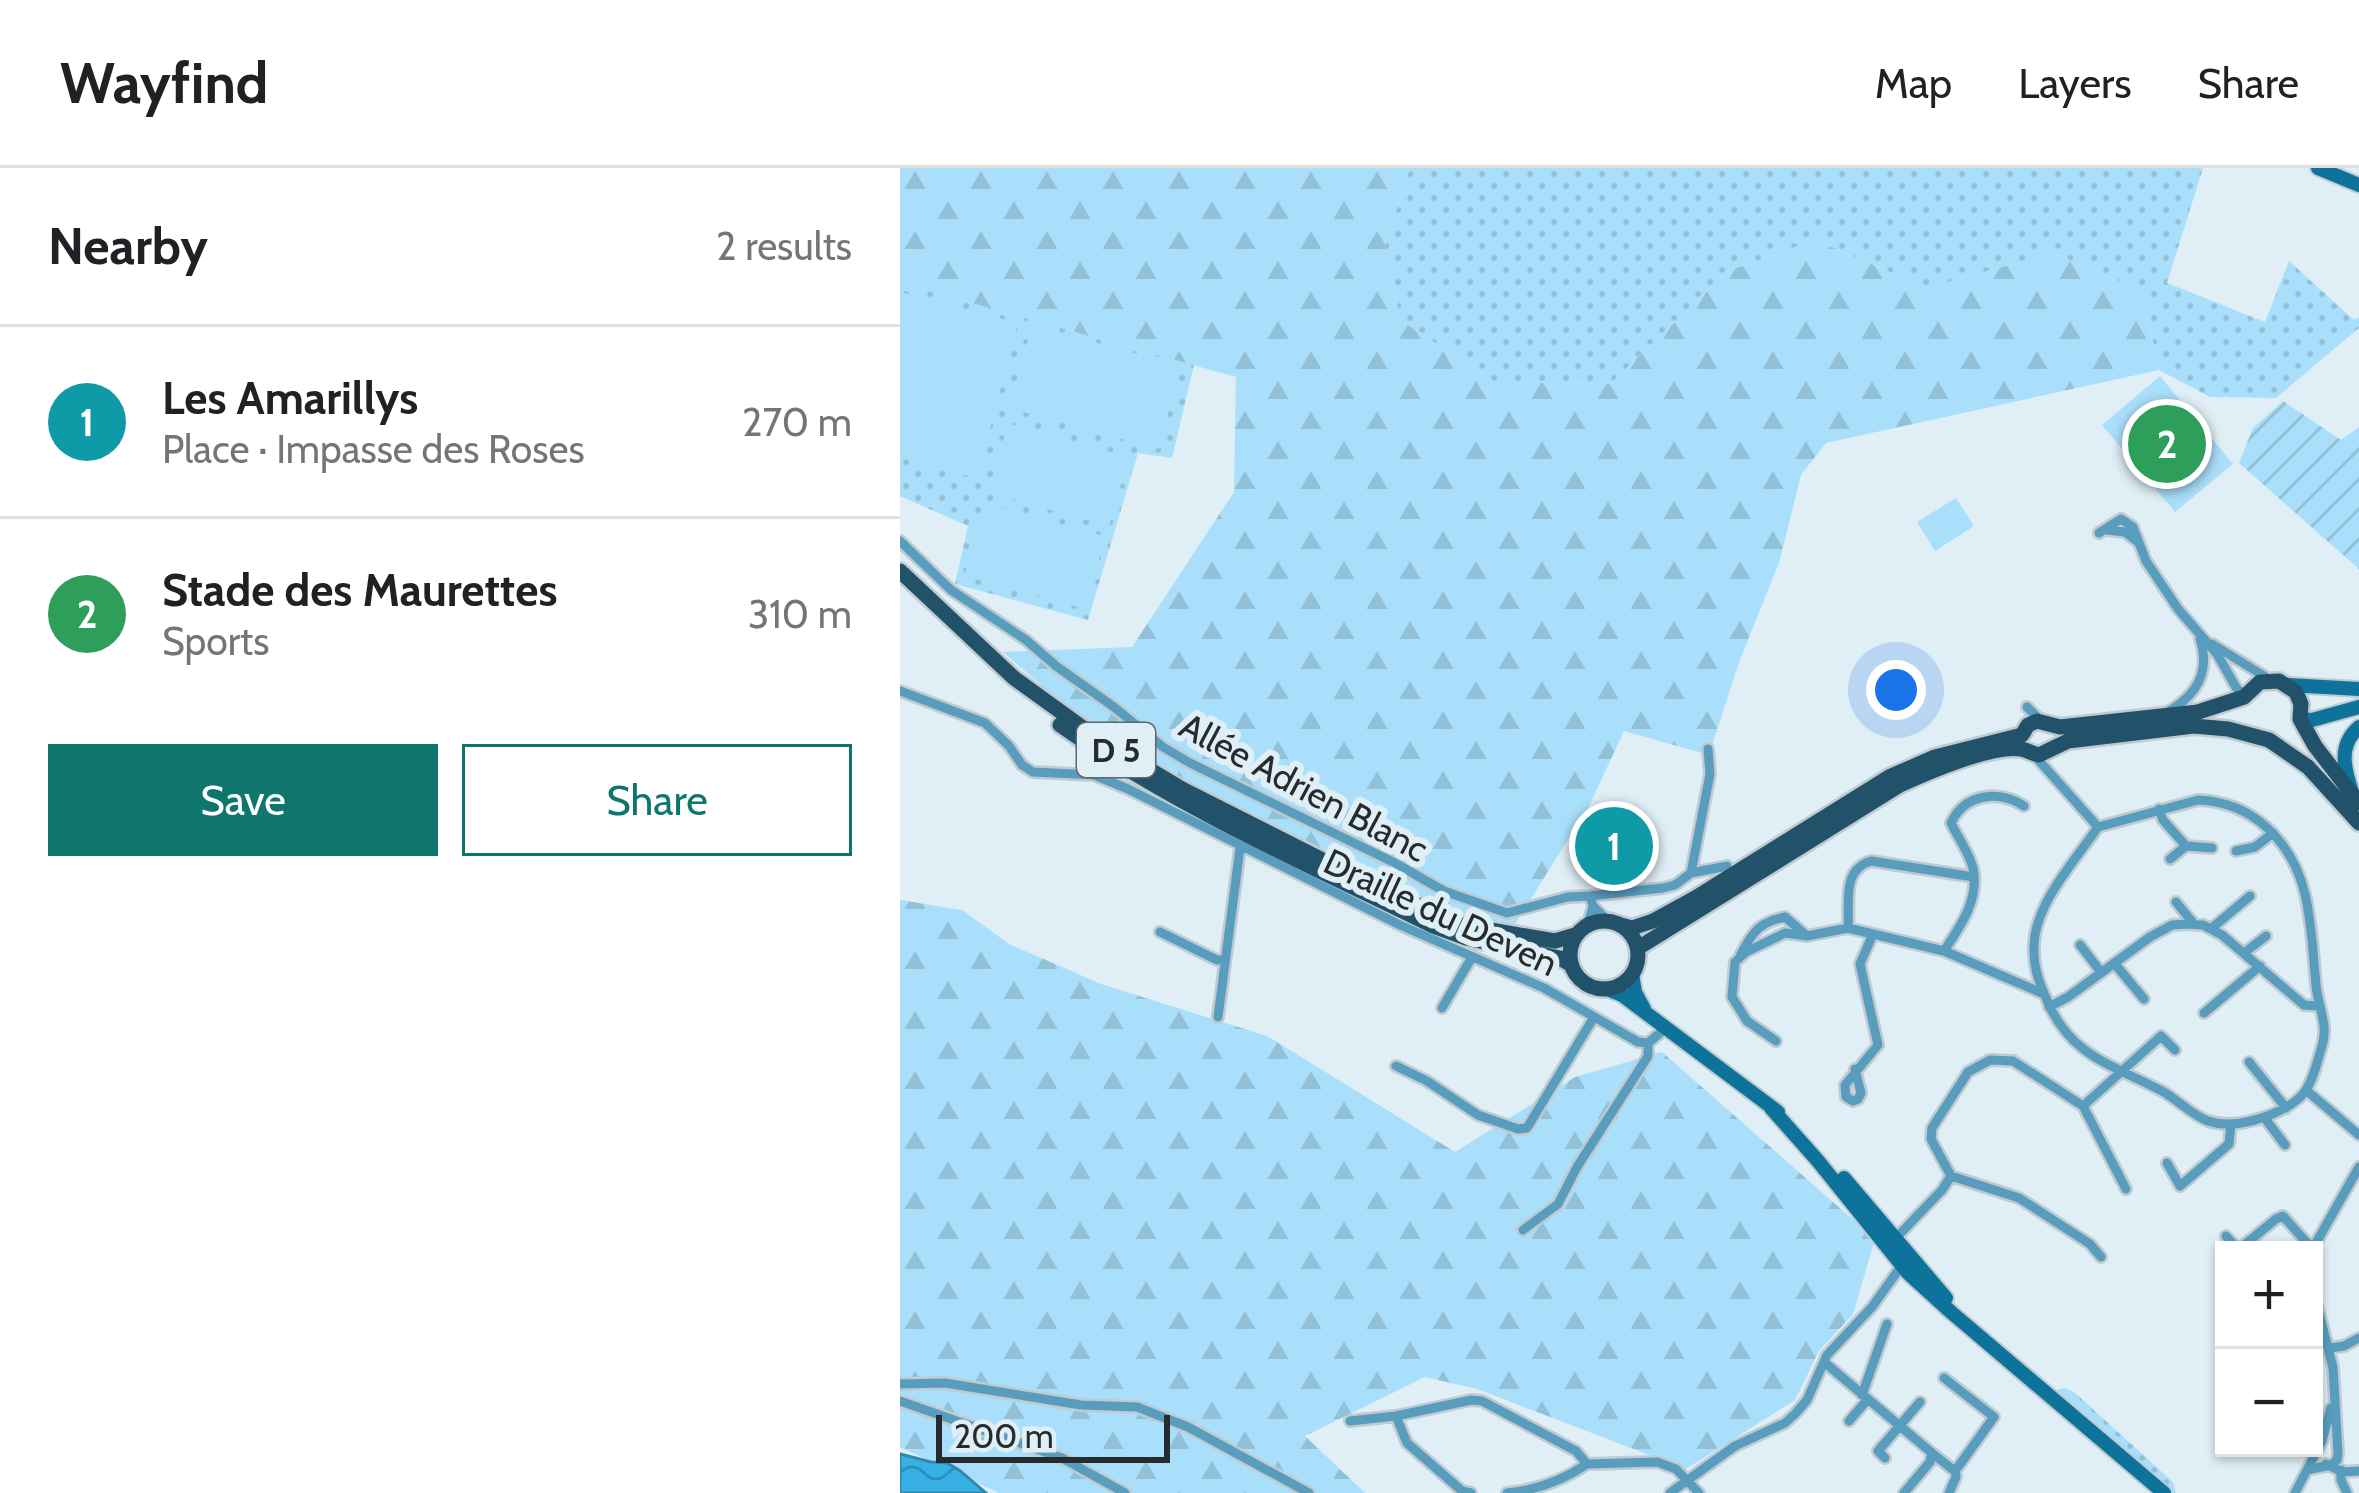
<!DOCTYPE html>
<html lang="en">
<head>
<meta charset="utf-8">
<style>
	:root { --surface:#fff; --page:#f6f6f6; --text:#202124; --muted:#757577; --line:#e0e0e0; --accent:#0f766e }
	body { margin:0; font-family:Cabin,sans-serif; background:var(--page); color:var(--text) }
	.controls { position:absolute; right:36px; bottom:36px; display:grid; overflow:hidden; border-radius:0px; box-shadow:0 3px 9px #0004 }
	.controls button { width:108px; height:108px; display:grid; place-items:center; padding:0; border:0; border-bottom:3px solid var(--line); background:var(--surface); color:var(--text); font:60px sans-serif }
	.scale { position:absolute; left:36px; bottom:30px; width:234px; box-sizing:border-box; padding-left:12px; border:6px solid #262b2e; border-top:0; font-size:33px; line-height:42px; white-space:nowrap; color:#262b2e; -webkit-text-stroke:9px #e0eef5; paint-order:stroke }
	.you { position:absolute; left:996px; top:522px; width:42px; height:42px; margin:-30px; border:9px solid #fff; border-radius:50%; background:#1a73e8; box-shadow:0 0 0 18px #1a73e833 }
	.badge { display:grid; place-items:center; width:78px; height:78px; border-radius:50%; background:var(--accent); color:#fff; font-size:39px; font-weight:700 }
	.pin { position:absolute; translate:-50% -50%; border:6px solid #fff; box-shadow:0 3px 12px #0006 }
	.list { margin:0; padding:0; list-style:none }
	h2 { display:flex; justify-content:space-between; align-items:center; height:156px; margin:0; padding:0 48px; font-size:51px }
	h2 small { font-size:39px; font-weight:400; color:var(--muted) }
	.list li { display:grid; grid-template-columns:78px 1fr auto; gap:36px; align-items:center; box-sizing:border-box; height:192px; padding:0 48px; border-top:3px solid var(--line) }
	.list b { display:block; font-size:45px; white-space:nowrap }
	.list p { margin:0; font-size:39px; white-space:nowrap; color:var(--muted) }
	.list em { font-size:39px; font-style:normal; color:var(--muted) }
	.actions { display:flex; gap:24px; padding:36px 48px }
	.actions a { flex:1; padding:27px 0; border:3px solid var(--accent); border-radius:0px; text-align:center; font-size:42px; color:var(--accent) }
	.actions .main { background:var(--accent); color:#fff }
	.map { position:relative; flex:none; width:1459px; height:1325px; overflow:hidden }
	header { display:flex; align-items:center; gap:72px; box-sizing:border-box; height:168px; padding:0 60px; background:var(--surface); border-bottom:3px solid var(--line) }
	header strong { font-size:57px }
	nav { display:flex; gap:66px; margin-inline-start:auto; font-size:42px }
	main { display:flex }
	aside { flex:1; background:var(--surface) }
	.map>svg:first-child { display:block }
	.grass { fill:url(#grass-dots) }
	.forest { fill:url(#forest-firs) }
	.garden { fill:url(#garden-furrows) }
	.pitch { fill:#aadffb }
	.water { fill:url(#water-waves); stroke:#3289ae; stroke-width:3 }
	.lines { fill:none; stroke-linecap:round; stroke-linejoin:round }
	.street-casing { stroke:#bfcbd1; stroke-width:14 }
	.secondary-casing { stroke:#bfcbd1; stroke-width:18 }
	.primary-casing { stroke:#bfcbd1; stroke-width:20 }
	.street { stroke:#599dbe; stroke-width:9 }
	.secondary { stroke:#0d739a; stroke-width:14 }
	.primary { stroke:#225269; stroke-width:15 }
	.labels { text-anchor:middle; stroke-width:12; stroke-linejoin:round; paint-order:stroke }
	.shield { fill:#e0eef5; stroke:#5e666a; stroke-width:3 }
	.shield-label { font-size:33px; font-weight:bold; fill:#262b2e }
	.street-label { font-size:36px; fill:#262b2e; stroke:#e0eef5 }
</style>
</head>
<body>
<header>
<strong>Wayfind</strong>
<nav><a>Map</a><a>Layers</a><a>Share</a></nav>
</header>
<main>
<aside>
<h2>Nearby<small>2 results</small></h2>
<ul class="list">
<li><span class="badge" style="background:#0f9aa8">1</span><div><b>Les Amarillys</b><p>Place · Impasse des Roses</p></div><em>270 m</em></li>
<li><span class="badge" style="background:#2e9e5b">2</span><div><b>Stade des Maurettes</b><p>Sports</p></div><em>310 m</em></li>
</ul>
<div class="actions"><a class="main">Save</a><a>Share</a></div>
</aside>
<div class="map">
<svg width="1459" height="1325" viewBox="0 0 1459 1325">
	<defs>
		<pattern id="grass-dots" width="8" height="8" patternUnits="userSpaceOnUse" patternTransform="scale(3)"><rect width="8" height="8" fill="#aadffb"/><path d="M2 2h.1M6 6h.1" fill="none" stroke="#92c0d7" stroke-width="1.8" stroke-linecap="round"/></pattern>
		<pattern id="forest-firs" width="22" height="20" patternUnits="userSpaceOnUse" patternTransform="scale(3)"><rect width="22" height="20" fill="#aadffb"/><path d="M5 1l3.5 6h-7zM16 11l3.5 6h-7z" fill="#92c0d7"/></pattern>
		<pattern id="garden-furrows" width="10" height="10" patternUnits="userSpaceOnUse" patternTransform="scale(3)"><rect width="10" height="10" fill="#aadffb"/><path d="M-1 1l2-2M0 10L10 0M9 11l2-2" fill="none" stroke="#92c0d7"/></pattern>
		<pattern id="water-waves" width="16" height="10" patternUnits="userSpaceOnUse" patternTransform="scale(3)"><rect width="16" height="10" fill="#37b1e5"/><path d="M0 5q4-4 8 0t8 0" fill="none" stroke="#2e90ba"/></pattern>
	</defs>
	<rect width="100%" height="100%" fill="#e0eef5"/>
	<!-- grass -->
	<path class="grass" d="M510 0H1303L1267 115 1365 154 1389 93 1454 152 1459 149V160L1376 230 1310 229 1259 202 1242 123 1153 85 1027 120 915 72 828 103 710 216 595 214 500 152 485 76Z
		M0 115 294 197 272 290 238 285 188 452 55 416 68 358 0 328Z
		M1164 1220 1174 1224 1273 1314 1276 1325H1272L1152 1223Z"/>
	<!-- forest -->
	<path class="forest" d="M0 0H510L485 76 500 152 595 214 710 216 828 103 915 72 1027 120 1153 85 1242 123 1259 202 926 275 901 307 879 395 839 494 809 587 724 563 689 638 615 756 564 750 268 605 178 549 103 484 232 479 334 324 336 209 0 115Z
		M0 732 62 742 109 776 201 816 367 868 555 984 675 909 762 884 975 1071 953 1146 919 1183 895 1232 786 1301 577 1221 525 1209 405 1268 465 1325H99L0 1279Z"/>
	<!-- garden -->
	<path class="garden" d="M1383 233 1441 272 1459 259V401L1339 295 1353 260Z"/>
	<!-- pitch -->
	<path class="pitch" d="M0 124 118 155 77 310 0 290Z
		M132 157 281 198 258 281 109 240Z
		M1260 208 1333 296 1275 344 1202 257Z
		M108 255 229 289 209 358 89 325Z
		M1056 330 1074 358 1035 383 1017 354Z
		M84 335 205 368 186 441 64 408Z"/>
	<!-- water -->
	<path class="water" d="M0 1286 31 1294 47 1295 59 1302 86 1325H0Z"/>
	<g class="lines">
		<!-- street casing -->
		<g class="street-casing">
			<path id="street" d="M1207 362 1225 364 1239 375
				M1199 365 1221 351 1233 359 1246 393 1278 441 1317 486 1337 521 1345 526
				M0 373 51 422 126 472 156 498 214 539 263 579 290 595 495 695 544 723 607 745 668 729 690 728 693 738 707 752
				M1312 476 1369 511
				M0 523 85 555 109 578 122 597 133 604 194 607 228 621 500 757 644 820 738 874 748 875 766 860
				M1127 539 1141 553
				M1266 545C1296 528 1311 505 1300 471
				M1134 587 1198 659
				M1298 632C1354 634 1392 674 1405 726 1412 756 1413 786 1416 817 1417 829 1421 840 1423 852 1426 865 1423 876 1419 888 1410 922 1404 933 1370 947 1351 954 1329 960 1308 953 1292 947 1278 932 1262 923 1213 897 1169 888 1146 830 1138 812 1133 797 1134 778 1135 735 1175 693 1198 659Z
				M1259 641 1263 652 1286 678 1270 691
				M1286 678 1312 680
				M1336 683 1355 679 1373 665
				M791 705 810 606 808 581
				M690 728 763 720 775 717 791 705 827 698
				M1276 734 1294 756
				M688 756 693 738
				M948 760C950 735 941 702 971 693L1074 709
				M1312 760 1350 728
				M260 764 317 792H324
				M1180 777 1201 804
				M1044 783C1060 759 1080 731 1073 700 1069 684 1058 670 1051 655 1065 625 1099 622 1124 638
				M1344 785 1366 768
				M841 786C853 763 860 754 885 749L907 768
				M1214 795 1244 831
				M1149 839 1168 829 1250 769 1272 757 1287 756 1303 757 1322 767 1404 837 1418 838
				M542 840 572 789
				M1304 845 1360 798
				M318 849 340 680
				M876 873 847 853 832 829 835 794 846 784 885 765 907 768 948 760 1044 783 1144 826
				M1349 894 1386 940
				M496 898 527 913 578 947 618 961 627 960 694 849
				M955 901 961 925 958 931 953 933 946 929 945 917 978 877 960 796 973 766
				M1407 923 1459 967
				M1183 938 1261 868 1275 882
				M1364 949 1385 977
				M1267 995 1280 1018 1329 976 1331 956
				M1051 1008 1119 1030 1190 1076 1201 1089
				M623 1062 658 1036 677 999 748 888V875
				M1326 1068 1338 1082 1376 1051 1383 1048 1407 1075 1414 1078
				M996 1070 1042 1022 1051 1008 1031 971 1032 960 1068 904 1090 892 1113 893 1183 938 1226 1021
				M1412 1082 1459 999
				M1430 1180 1444 1178 1459 1170
				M924 1194 1032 1285 1030 1294 1004 1325
				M0 1216 45 1215 181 1237 237 1239 288 1259 409 1325
				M962 1227 987 1156
				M0 1233 162 1290 225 1325
				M496 1248 507 1275 562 1323 571 1325
				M450 1253 496 1248 571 1232 582 1233 676 1283 687 1296 757 1294 776 1301 799 1325
				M949 1253 968 1231
				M1032 1285 1052 1301 1058 1299 1094 1249 1044 1210
				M985 1290 978 1283 1020 1234
				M1426 1296 1442 1304 1459 1303
				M1407 1302 1431 1297 1437 1292 1438 1285 1433 1199 1414 1126
				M1441 1302V1312L1447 1325
				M607 1325C637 1322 662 1313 687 1296
				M770 1325 835 1278 885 1255 895 1246 907 1232 927 1187 972 1139 1002 1097
				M1049 1325 1056 1309 1055 1301
				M1395 1325 1422 1273 1431 1240"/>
		</g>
		<!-- secondary casing -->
		<g class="secondary-casing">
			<path id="secondary" d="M1418 0 1459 17
				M1388 517 1459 521
				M1400 551 1412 552 1459 539
				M1452 624C1444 600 1438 577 1459 559
				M732 806 735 824 744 841
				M707 821 722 827 878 944
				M871 940 918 993 1008 1105 1052 1145 1264 1325
				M944 1010 1046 1130"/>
		</g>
		<!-- primary casing -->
		<g class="primary-casing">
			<path id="primary" d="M0 403 114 510 197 570 282 621 464 713 562 757 655 773 675 767
				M160 557C276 639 407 696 533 758L566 770 660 790 670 796
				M670 787a34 34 0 1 1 68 0a34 34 0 1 1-68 0Z
				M721 757 732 760 753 753 795 730 989 609 1035 589 1122 567 1128 557 1137 553 1160 559 1298 544 1344 529 1360 514 1379 513 1396 524 1401 536 1400 551 1415 578 1459 635
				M738 780 1000 617C1026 605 1093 576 1121 581 1127 582 1133 586 1139 587L1168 573 1294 558 1328 561 1369 572 1408 599 1459 655"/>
		</g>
		<!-- street -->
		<use href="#street" class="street"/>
		<!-- secondary -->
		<use href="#secondary" class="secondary"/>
		<!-- primary -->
		<use href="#primary" class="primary"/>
	</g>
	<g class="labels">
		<!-- shield labels -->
		<rect class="shield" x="177" y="555" width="78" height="54" rx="9"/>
		<g class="shield-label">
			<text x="216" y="594">D 5</text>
		</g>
		<!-- street labels -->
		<g class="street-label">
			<text transform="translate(404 619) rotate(28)" y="13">Allée Adrien Blanc</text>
			<text transform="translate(541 744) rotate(25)" y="13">Draille du Deven</text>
		</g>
	</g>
</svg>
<div class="controls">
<button>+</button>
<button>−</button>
</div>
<div class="scale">200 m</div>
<div class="you"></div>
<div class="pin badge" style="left:714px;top:678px;background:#0f9aa8">1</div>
<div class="pin badge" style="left:1267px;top:276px;background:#2e9e5b">2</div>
</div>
</main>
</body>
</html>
